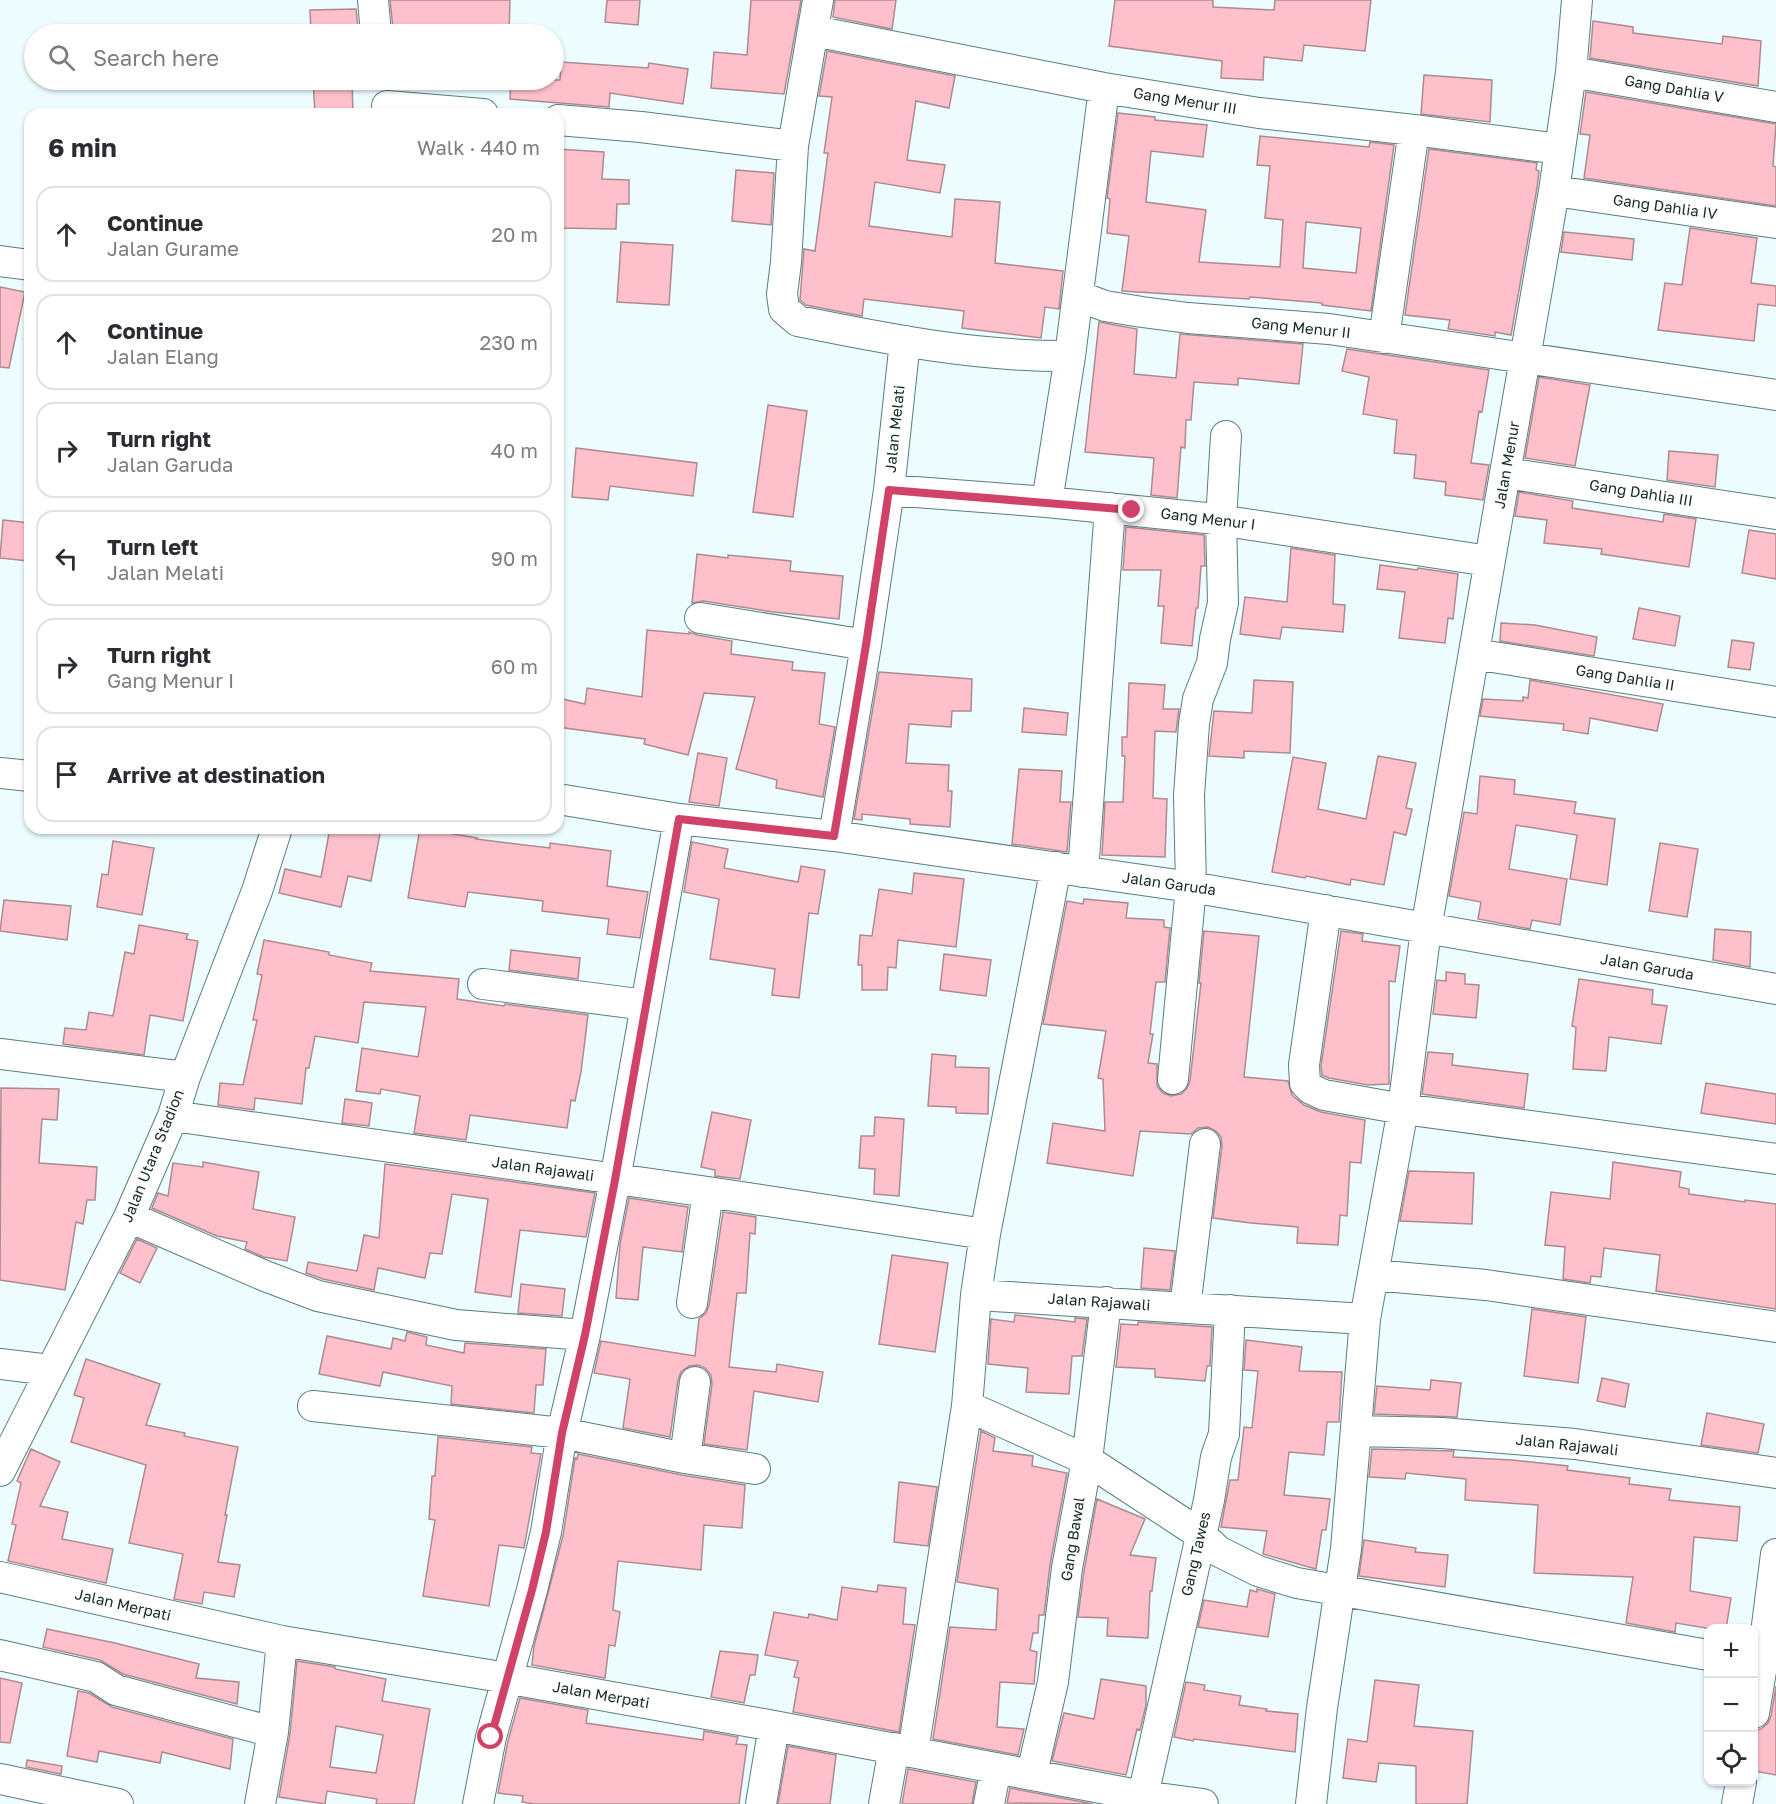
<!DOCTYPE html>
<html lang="en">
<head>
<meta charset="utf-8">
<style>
	:root { --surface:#fff; --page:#f2f2f3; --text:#2b2b33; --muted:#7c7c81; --line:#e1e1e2 }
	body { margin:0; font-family:"Golos Text",sans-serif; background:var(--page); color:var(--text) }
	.controls { position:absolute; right:18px; bottom:18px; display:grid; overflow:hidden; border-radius:12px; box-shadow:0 2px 4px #0004 }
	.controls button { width:54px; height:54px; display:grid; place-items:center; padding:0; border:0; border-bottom:2px solid var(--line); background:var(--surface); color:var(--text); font:30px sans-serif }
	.stop { position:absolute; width:18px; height:18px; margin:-14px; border:4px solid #d14269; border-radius:50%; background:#fff }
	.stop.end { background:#d14269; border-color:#fff; box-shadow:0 2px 6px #0008 }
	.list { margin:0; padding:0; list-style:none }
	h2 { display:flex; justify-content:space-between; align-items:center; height:78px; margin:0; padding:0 24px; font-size:26px }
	h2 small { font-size:20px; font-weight:400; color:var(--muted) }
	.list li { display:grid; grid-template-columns:39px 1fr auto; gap:18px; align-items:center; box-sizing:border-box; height:96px; margin:0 12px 12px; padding:0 12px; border:2px solid var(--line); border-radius:18px }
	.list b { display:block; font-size:22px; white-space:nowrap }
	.list p { margin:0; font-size:20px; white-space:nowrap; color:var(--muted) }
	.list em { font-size:20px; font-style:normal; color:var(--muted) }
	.icon { flex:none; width:33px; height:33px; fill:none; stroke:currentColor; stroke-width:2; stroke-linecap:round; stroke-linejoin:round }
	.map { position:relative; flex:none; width:1776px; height:1804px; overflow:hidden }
	.search { position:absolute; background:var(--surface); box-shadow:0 2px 4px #0004; left:24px; top:24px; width:540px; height:66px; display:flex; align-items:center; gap:15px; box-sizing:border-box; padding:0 21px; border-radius:33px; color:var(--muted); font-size:22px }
	.panel { position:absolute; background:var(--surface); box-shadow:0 2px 4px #0004; left:24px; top:108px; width:540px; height:726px; border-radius:18px }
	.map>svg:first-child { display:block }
	.building { fill:#fec0ca; stroke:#ad8a8f; stroke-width:1.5; fill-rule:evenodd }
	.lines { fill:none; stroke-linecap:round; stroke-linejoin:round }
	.minor-casing { stroke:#577e81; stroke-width:32 }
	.minor { stroke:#fff; stroke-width:30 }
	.route { stroke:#d14269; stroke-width:8 }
	.labels { text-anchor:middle; stroke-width:6; stroke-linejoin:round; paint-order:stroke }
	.street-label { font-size:15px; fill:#172728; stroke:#fff }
</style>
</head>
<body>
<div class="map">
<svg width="1776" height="1804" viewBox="0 0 1776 1804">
	<rect width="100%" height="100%" fill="#edfdff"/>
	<!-- building -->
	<path class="building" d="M390 0H510L509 34H406V27L393 28Z
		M607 0H640L638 25 605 22Z
		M751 0H801L784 94 711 88 714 52 747 55Z
		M835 0H896L892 29 833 17Z
		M1115 0H1213V7L1274 10 1275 0H1371L1365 51 1304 45 1302 61 1264 57 1263 80 1221 78 1222 61 1109 46Z
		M356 9 358 28H349L350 34H311L310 10Z
		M1593 21 1633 27V33L1722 44 1723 36 1761 41 1758 86 1590 58Z
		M827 51 955 76 949 108 916 101 907 160 945 165 940 193 875 182 869 226 952 237 955 199 1000 202 995 263 1063 271 1059 309 1045 307 1041 338 962 328 964 311 864 299 862 316 806 305 800 300 804 249 815 251 828 153H824L832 97 819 96Z
		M561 62 648 68 649 63 688 69 683 104 610 93 609 107 510 99 511 80H560Z
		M1424 75 1492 80 1490 122 1421 114Z
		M313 80H352L353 114H315Z
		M1586 92 1776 124 1773 166 1776 167V206L1584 178 1590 135 1580 134Z
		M1118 113 1155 117V120L1207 125 1203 157 1151 151 1146 202 1206 210 1199 262 1280 267 1283 220 1265 218 1270 166 1257 165 1260 136 1369 147 1370 142 1394 145 1371 311 1322 305V303L1250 297 1249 299 1122 291 1129 236 1107 233 1110 199 1107 198ZM1306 222 1361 228 1356 273 1303 268Z
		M558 149 604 152 602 179 629 180V204H617L616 229 558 228Z
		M1429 149 1537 163 1536 170 1539 171 1537 188 1511 335 1495 332V336L1448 329 1450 320 1405 315Z
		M736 170 774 173 771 225 732 221Z
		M1690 228 1757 238 1751 283 1776 286V306L1758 304 1754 341 1658 330 1665 283 1682 285Z
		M1564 232 1634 239 1632 260 1561 252Z
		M621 242 673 245 669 305 617 302Z
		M0 287 25 292 9 368 0 367Z
		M1099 322 1137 329 1134 374 1176 378 1180 334 1303 344 1299 384 1238 378V385L1194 382 1191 420H1186L1185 448 1181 447 1177 498 1151 495 1154 458 1085 452Z
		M1347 349 1489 370 1482 412 1479 411 1471 463 1489 465 1483 500 1445 495 1446 482 1414 478 1416 455 1394 453 1397 420 1363 414 1369 377 1342 371Z
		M1539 377 1590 385 1575 466 1525 458Z
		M768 405 807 411 793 517 753 512Z
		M576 448 697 463 693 496 610 486 608 500 572 497Z
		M1669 451 1718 455 1715 487 1667 480Z
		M1519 492 1573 501 1572 508 1663 522 1664 514 1696 519 1689 567 1601 554 1602 549 1544 543 1547 520 1515 516Z
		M3 520 30 523 28 561 0 558Z
		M1126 527 1204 535 1205 566H1201L1198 608H1196L1192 646 1161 643 1164 606H1158L1161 570H1123Z
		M1749 530 1776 534V579L1742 573Z
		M1291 548 1335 555 1333 604 1345 605 1343 632 1282 627 1280 639 1240 634 1245 597 1287 602Z
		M697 554 728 558V555L791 561 790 571 843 576 839 619 773 612 703 601 692 603Z
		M1380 565 1417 570 1418 568 1458 574 1453 619 1448 618 1445 643 1399 638 1405 592 1377 589Z
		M1639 608 1680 616 1675 646 1633 639Z
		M1501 623 1535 625 1597 637 1594 656 1500 641Z
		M647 630 689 634V632L697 635 732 641 731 654 793 662 792 670 825 673 819 724 835 727 823 797 776 788 777 780 736 769 755 697 704 693 688 755 644 744 645 739 558 727V698L585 704 587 688 642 697Z
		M1732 640 1754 643 1750 670 1728 667Z
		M879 672 972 679 971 711H952L951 727 909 724 906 763 949 765 948 791H952L950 827 910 824V819L862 814V820L854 819Z
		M1254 680 1293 682 1290 753 1244 751V758L1209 756 1214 711 1252 713Z
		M1530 680 1663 704 1657 731 1590 718 1588 734 1563 730 1564 724 1480 716 1483 699 1523 701V697L1528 698Z
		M1129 683 1165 685 1163 709H1179L1176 732 1155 731 1153 798 1167 799 1165 857 1102 855 1105 802H1123L1125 756H1122V737H1127Z
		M1024 708 1068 713 1066 735 1022 732Z
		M698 753 727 758 719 806 689 802Z
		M1378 756 1416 763 1406 808 1412 809 1406 835 1394 832 1384 885 1351 879 1350 885 1306 876 1305 878 1272 872 1293 757 1326 763 1318 809 1366 819Z
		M1019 769 1062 771 1060 802H1071L1067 852 1012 844Z
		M1480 776 1515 780 1514 794 1576 802 1574 813 1615 819 1607 885 1570 879 1577 835 1516 825 1509 869 1567 879 1560 925 1532 920 1530 929 1478 919 1481 902 1449 896 1464 812 1477 814Z
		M330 828H381L371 881 348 876 341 907 279 893 285 869 321 877Z
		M420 828 477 838 476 839 550 848V843L611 851 607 886 648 892 640 938 607 934 609 919 542 911 543 901 468 892 465 907 408 898Z
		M113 841 154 848 142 915 97 907 102 874 108 875Z
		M692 842 728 849 724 868 798 882 801 866 825 870 818 914 809 913 799 998 772 995 775 969 710 959 719 899 684 892Z
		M1660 843 1698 849 1687 917 1649 911Z
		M914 873 964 879 956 947 898 940 896 968 888 967 887 990H862V965H858L860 935 872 936 879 889 912 894Z
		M1084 899 1128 903 1126 918 1164 920V927L1170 928 1165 982H1156L1150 1034H1153L1148 1063 1157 1064V1086L1163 1093 1171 1096 1181 1094 1187 1088 1190 1081 1201 983H1199L1204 931 1259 936 1244 1077 1288 1081 1292 1095 1304 1105 1321 1112 1365 1120 1361 1163 1350 1162 1347 1216 1340 1215 1338 1245 1297 1243 1298 1227 1251 1223 1213 1218 1222 1146 1221 1137 1216 1131 1208 1127 1198 1128 1191 1134 1140 1131 1133 1176 1047 1163 1053 1123 1105 1131 1103 1079 1098 1078 1106 1031 1043 1024 1067 901 1083 904Z
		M4 900 71 906 67 940 0 931Z
		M139 925 188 934 186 939 198 941 183 1021 150 1015 144 1055 63 1044 65 1028 86 1030 89 1012 113 1016 125 952 134 954Z
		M1715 929 1751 932 1750 967 1713 960Z
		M1341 931 1363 934 1362 941 1400 946 1395 982 1389 981V1084L1368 1085 1329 1078 1322 1075 1321 1066Z
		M264 940 329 952V955L372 963 370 971 459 979 457 999 504 1006 505 1004 588 1015 581 1072 575 1101 571 1100 567 1128 470 1115 466 1140 414 1133 420 1096 381 1089 380 1094 356 1091 362 1048 418 1057 426 1007 364 1002 358 1043 315 1036 309 1068H306L302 1104 255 1098 254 1110 218 1105 220 1083 243 1085 257 1020H253L262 975 257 974Z
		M511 950 580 958 578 979 509 970Z
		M944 954 991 960 986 996 940 990Z
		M1446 972 1465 974V984L1479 985 1476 1018 1433 1014 1437 980 1446 981Z
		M1579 979 1653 990 1652 1004 1667 1006 1661 1044 1609 1037 1606 1071 1573 1069 1576 1027 1572 1026Z
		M1428 1052 1453 1054 1452 1065 1528 1074 1524 1108 1422 1094Z
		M932 1054 956 1056 955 1067 989 1068 988 1114 956 1113V1107L928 1106Z
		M1706 1083 1776 1094V1124L1701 1113Z
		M1 1088 59 1089 57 1120 42 1119 39 1163 97 1167 95 1200H87L83 1224 76 1222 65 1290 0 1280Z
		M345 1099 372 1103 369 1126 342 1123Z
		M712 1112 751 1120 740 1179 715 1176V1170L701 1167Z
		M875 1117 904 1119 899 1196 874 1194 875 1169 859 1168 861 1136H874Z
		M203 1162 259 1172 253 1209 295 1217 287 1261 264 1257 245 1249 247 1242 217 1236 152 1208 158 1193 168 1196 173 1163 203 1167Z
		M1613 1162 1681 1172 1679 1187 1689 1189V1194L1745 1202V1200L1776 1204V1309L1656 1291 1660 1255 1604 1248 1601 1277 1591 1276 1590 1283 1563 1279 1565 1247 1545 1245 1551 1192 1610 1199Z
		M385 1164 595 1193 586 1237 520 1230 511 1297 475 1292 488 1199 452 1194 442 1254 430 1253 425 1278 378 1268 374 1290 323 1279 306 1273 308 1262 357 1271 364 1235 379 1238Z
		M1409 1171 1474 1173 1472 1224 1400 1221Z
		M629 1198 688 1207 682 1252 643 1247 638 1300 616 1298 620 1244Z
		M723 1212 756 1217 755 1234 750 1233 746 1293H737L729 1367 776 1372 777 1364 823 1372 818 1402 754 1391 747 1450 704 1444 712 1384 711 1375 705 1368 698 1365 689 1366 681 1372 678 1380 670 1437 623 1428 630 1379 594 1373 601 1341 695 1356 699 1319 706 1313 709 1305Z
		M137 1239 157 1248 140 1283 120 1273Z
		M1144 1248 1175 1251 1170 1290 1141 1288Z
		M892 1255 948 1263 935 1352 879 1344Z
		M521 1284 565 1289 562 1316 518 1313Z
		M1532 1309 1586 1317 1578 1383 1524 1376Z
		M1015 1315 1075 1322V1318L1087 1319 1082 1356H1072L1069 1394 1026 1392 1028 1368 988 1364 991 1319 1014 1322Z
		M1138 1322 1212 1327 1210 1366H1207L1205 1381 1155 1377V1369L1116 1367 1121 1324 1138 1325Z
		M407 1332 427 1337 426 1345 464 1353 465 1343 546 1349 543 1385H536L534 1413 451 1404 452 1386 383 1372 380 1386 319 1374 327 1336 391 1349 393 1338 405 1341Z
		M1246 1340 1302 1347 1299 1371 1342 1372 1339 1422H1327L1324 1455 1289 1452 1284 1495 1330 1499 1326 1530H1322L1316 1569 1263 1554 1267 1531 1221 1527 1230 1480H1238L1244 1427 1252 1428 1258 1371 1244 1370Z
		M86 1359 160 1384 146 1425 185 1433 184 1436 238 1447 225 1515H227L218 1562 240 1565 234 1597 204 1592 202 1604 174 1599 183 1554 129 1543 146 1465 71 1442 84 1398 74 1395Z
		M1602 1378 1629 1384 1625 1407 1597 1401Z
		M1431 1380 1461 1383 1457 1417 1374 1414 1377 1386 1430 1390Z
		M1707 1413 1764 1424 1758 1453 1701 1445Z
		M981 1431 995 1438 993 1451 1033 1456 1032 1466 1067 1473 1050 1565 1044 1615H1039L1038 1633H1033L1030 1650 1037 1652 1034 1684 1000 1682 997 1727 1024 1729 1018 1755 933 1739 950 1627 996 1630 998 1589 957 1582Z
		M438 1437 532 1447 531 1453 541 1454 524 1548 499 1545 489 1606 423 1596 435 1520 429 1519 432 1476H435Z
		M31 1449 60 1462 40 1506 68 1512 62 1539 113 1549 106 1583 8 1561 16 1525 12 1524 21 1483 17 1481Z
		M1372 1449 1454 1451 1453 1457 1512 1460 1568 1466 1567 1470 1630 1478 1629 1484 1671 1489 1669 1500 1740 1507 1737 1541 1694 1537 1690 1591 1731 1598 1726 1629H1712L1676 1623 1675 1632 1626 1623 1633 1577 1534 1573 1538 1505 1465 1500 1466 1479 1406 1473 1405 1479 1369 1477Z
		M578 1454 682 1475 745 1485 742 1528 704 1525 701 1570 618 1561 613 1610 620 1612 615 1646 609 1645 605 1678 532 1665 534 1646 563 1536 575 1458 577 1459Z
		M899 1482 937 1487 928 1546 894 1542Z
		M1097 1499 1145 1519 1130 1555 1156 1558 1152 1591H1150L1148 1638 1107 1636 1108 1618 1078 1617 1084 1571Z
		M1364 1540 1416 1548 1415 1552 1448 1555 1445 1587 1359 1576Z
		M878 1585 906 1588 903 1624 915 1625 899 1732 793 1712 799 1678 794 1677 798 1661 765 1655 774 1612 808 1618 809 1614 837 1620 842 1587 877 1592Z
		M1257 1589 1275 1594 1268 1637 1198 1627 1204 1600 1247 1607 1250 1590 1257 1592Z
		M47 1629 115 1643 199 1664 196 1678 239 1682 237 1704 123 1674 100 1660 43 1647Z
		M720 1651 758 1655 755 1675H750L744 1703 711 1697Z
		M297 1661 335 1667V1669L386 1679 382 1701 430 1709 414 1804H376L377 1799 327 1791 325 1804 279 1797 290 1734ZM336 1726 383 1735 376 1773 330 1767Z
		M0 1678 22 1683 10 1743 0 1742Z
		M1101 1679 1146 1686V1705L1140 1730 1137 1729 1126 1775 1052 1761 1064 1713 1094 1719Z
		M1375 1680 1419 1685 1414 1726 1473 1731 1467 1804H1416V1766L1379 1763 1376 1782 1343 1778 1348 1739 1367 1742Z
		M1186 1682 1205 1685 1204 1690 1241 1696 1239 1705 1267 1709 1266 1711 1298 1714 1295 1752 1194 1739 1193 1741 1174 1737Z
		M1776 1686V1775L1754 1771 1755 1730 1761 1729 1768 1723 1771 1716Z
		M78 1691 89 1693 112 1707 233 1739 230 1769 162 1752 160 1763 99 1751 97 1762 67 1756Z
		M520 1698 588 1710 586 1723 703 1740 704 1731 738 1737 736 1744 747 1745 739 1804H534L522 1802 523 1796 498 1793 508 1741Z
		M788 1746 836 1755 830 1804H778Z
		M27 1760 62 1766 61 1774 26 1767Z
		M908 1769 976 1782 972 1804H902Z
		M1010 1788 1093 1804 1007 1803Z"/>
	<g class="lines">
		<!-- minor casing -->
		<g class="minor-casing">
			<path id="minor" d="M373 0 376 34
				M818 0 793 146 786 262 782 294 784 309 798 321C887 339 978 357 1070 356
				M814 31 1104 88 1259 113 1414 130 1560 149
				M1571 72 1776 107
				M387 106 483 114
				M558 120 641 127 793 146
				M1554 191 1776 223
				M0 261 30 265
				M1078 296 1105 306 1142 312 1188 318 1329 329 1776 395
				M1384 338 1414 130
				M1506 473 1776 514
				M889 490 1047 502 1206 518 1489 561
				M1047 502 1070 356 1104 88
				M700 618 866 645
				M1474 654 1776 702
				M0 773 30 776
				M558 799 679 819 834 836 1191 887 1776 989
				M834 836 866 645 889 490 905 341
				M1083 872 1110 508
				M1326 910 1304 1065 1305 1083 1311 1089 1324 1095 1403 1109 1776 1159
				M483 984 646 1005
				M0 1054 185 1077
				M1173 1079 1191 887 1189 795 1194 724 1198 699 1212 663 1215 639 1223 603 1221 520 1226 436
				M173 1116 708 1192 985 1234
				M129 1217 265 1276 318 1296 456 1325 585 1335
				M1373 1275 1486 1285 1776 1327
				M976 1295 1365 1319
				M692 1303 708 1192
				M1185 1308 1205 1144
				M0 1364 50 1370
				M313 1406 562 1433 685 1458 755 1469
				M967 1406 1087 1460 1200 1534 1218 1551 1258 1571 1297 1583 1708 1655
				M1357 1431 1442 1433 1575 1444 1776 1473
				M685 1458 695 1382
				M0 1471 129 1217 173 1116 185 1077 257 891 277 828
				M0 1577 282 1641 489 1675 774 1726 1143 1796 1203 1804
				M0 1655 96 1677 116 1690 273 1732
				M1754 1713 1762 1665 1776 1554
				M913 1752 967 1406 976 1295 985 1234 1056 867
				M1032 1773 1053 1682 1067 1568 1087 1460 1106 1302
				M0 1779 118 1804
				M1143 1796 1209 1500 1216 1457 1224 1434 1230 1310
				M260 1804 273 1732 282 1641
				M478 1804 491 1737 532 1590 546 1532 562 1433 585 1335 615 1180 679 819
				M761 1804 774 1726
				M884 1804 894 1748
				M989 1804 996 1768
				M1311 1804 1322 1708 1346 1549 1365 1319 1403 1109 1426 929 1554 191 1571 72 1577 0
				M1737 1804 1741 1782"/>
		</g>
		<!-- minor -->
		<use href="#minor" class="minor"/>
	</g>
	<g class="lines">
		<!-- route -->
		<path class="route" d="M491 1737 532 1590 546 1532 562 1433 585 1335 615 1180 679 819 834 836 866 645 889 490 1132 510"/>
	</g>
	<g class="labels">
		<!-- street labels -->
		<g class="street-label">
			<text transform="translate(1674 89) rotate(10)" y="5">Gang Dahlia V</text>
			<text transform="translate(1185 101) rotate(9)" y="5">Gang Menur III</text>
			<text transform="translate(1665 207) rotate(8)" y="5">Gang Dahlia IV</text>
			<text transform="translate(1301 328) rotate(6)" y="5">Gang Menur II</text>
			<text transform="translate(895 429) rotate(-84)" y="5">Jalan Melati</text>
			<text transform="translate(1507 465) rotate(-80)" y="5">Jalan Menur</text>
			<text transform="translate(1641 493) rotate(9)" y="5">Gang Dahlia III</text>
			<text transform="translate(1208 519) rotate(7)" y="5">Gang Menur I</text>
			<text transform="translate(1625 678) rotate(9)" y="5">Gang Dahlia II</text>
			<text transform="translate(1169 884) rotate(8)" y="5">Jalan Garuda</text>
			<text transform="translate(1647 967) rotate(10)" y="5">Jalan Garuda</text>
			<text transform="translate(153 1156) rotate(-68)" y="5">Jalan Utara Stadion</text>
			<text transform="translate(543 1169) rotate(8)" y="5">Jalan Rajawali</text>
			<text transform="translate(1099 1302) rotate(4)" y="5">Jalan Rajawali</text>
			<text transform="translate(1567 1445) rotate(6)" y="5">Jalan Rajawali</text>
			<text transform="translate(1073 1539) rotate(-81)" y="5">Gang Bawal</text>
			<text transform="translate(1196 1554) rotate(-77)" y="5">Gang Tawes</text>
			<text transform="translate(123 1605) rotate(13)" y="5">Jalan Merpati</text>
			<text transform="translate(601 1695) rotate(10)" y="5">Jalan Merpati</text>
		</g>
	</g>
</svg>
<div class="controls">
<button>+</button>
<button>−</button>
<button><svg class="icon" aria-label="locate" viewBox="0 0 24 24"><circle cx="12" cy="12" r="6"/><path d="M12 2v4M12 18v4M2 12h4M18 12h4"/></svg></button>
</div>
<div class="stop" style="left:491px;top:1737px"></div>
<div class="stop end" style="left:1132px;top:510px"></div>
<div class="search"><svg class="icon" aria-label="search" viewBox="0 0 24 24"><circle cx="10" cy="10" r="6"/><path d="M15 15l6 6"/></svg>Search here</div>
<section class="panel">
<h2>6 min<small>Walk · 440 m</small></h2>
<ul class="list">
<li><svg class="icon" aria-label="ahead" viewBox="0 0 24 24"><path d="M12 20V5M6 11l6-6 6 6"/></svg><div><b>Continue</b><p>Jalan Gurame</p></div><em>20 m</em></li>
<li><svg class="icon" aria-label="ahead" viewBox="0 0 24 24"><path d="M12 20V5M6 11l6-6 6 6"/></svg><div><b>Continue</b><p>Jalan Elang</p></div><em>230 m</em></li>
<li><svg class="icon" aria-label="right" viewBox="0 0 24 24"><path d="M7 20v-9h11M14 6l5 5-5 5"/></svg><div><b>Turn right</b><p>Jalan Garuda</p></div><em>40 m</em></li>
<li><svg class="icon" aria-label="left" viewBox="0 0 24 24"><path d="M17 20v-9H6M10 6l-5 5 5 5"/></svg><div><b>Turn left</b><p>Jalan Melati</p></div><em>90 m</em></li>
<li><svg class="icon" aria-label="right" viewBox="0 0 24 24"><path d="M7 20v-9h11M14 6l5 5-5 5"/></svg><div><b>Turn right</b><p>Gang Menur I</p></div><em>60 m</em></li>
<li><svg class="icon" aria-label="arrive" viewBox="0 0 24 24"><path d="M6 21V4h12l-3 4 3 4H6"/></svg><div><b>Arrive at destination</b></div></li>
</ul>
</section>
</div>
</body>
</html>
